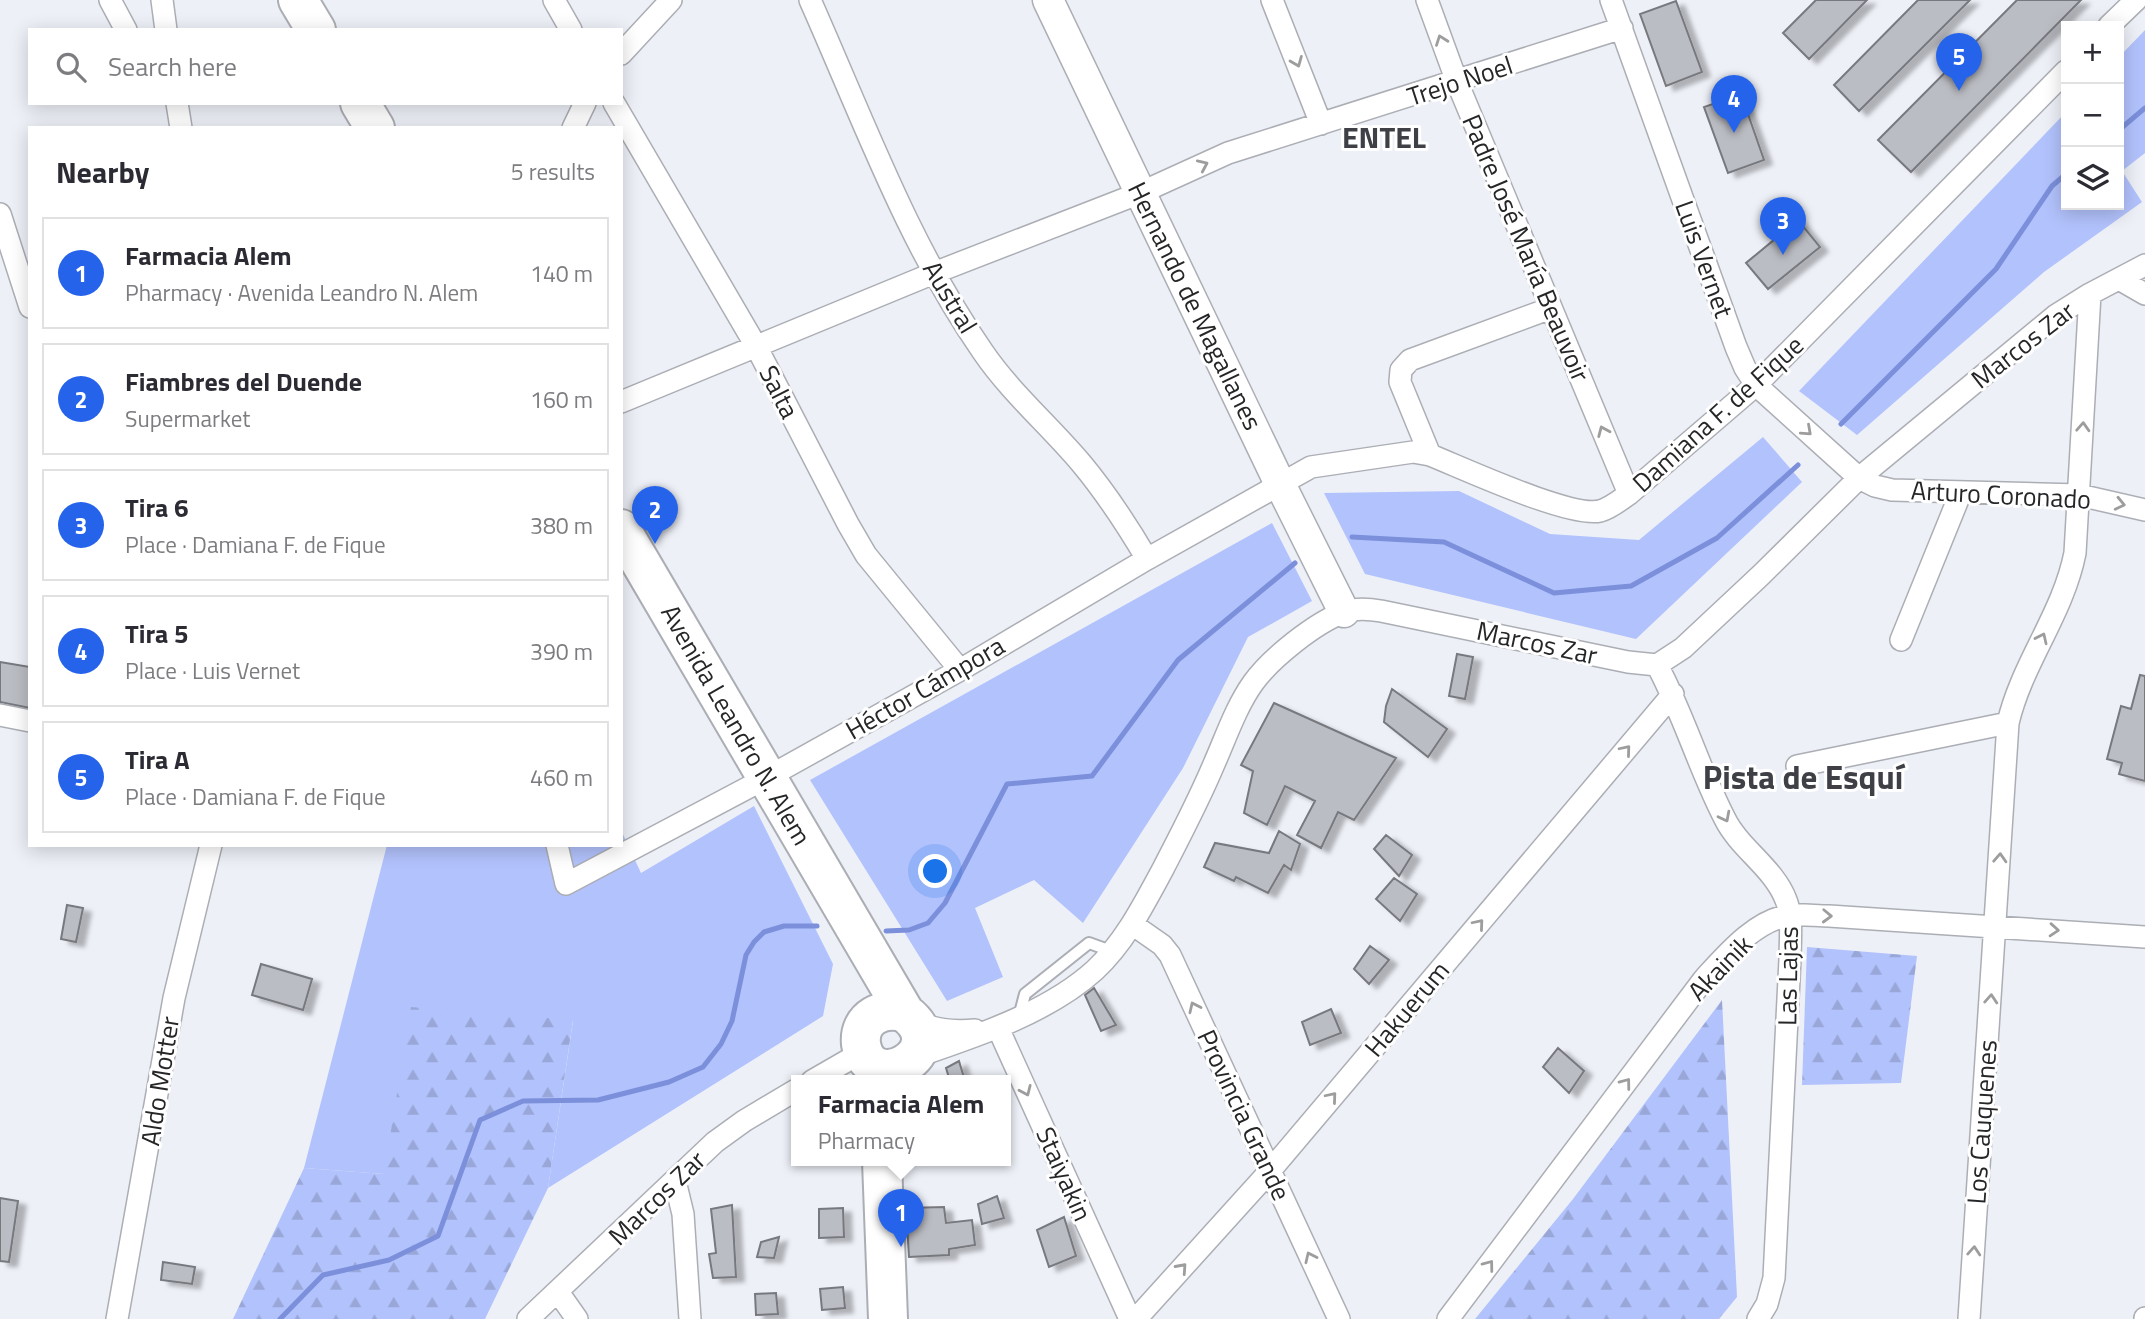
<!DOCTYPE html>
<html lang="en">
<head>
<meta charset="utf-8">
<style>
	:root { --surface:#fff; --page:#f2f2f3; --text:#2b2b33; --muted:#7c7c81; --line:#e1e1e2; --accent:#2563eb }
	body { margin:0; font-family:"Titillium Web",sans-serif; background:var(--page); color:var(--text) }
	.controls { position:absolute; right:21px; top:21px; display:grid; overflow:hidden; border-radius:0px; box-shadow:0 4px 18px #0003 }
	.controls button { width:63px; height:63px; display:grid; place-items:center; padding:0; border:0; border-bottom:2px solid var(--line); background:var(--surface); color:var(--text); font:35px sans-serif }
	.you { position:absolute; left:936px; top:872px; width:24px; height:24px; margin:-18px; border:5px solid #fff; border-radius:50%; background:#1a73e8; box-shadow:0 0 0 10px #1a73e833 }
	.badge { display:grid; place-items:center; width:46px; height:46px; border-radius:50%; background:var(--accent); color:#fff; font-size:23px; font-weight:700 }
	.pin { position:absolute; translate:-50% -58px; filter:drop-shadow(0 2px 4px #0008) }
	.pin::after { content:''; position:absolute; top:37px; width:24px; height:21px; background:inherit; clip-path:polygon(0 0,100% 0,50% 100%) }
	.popup { position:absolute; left:791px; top:1075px; width:220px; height:91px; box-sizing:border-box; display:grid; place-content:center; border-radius:0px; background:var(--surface); filter:drop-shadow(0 2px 5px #0005); font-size:23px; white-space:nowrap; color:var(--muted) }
	.popup b { font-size:26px; color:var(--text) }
	.popup::after { content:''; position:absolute; left:50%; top:100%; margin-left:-14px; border:14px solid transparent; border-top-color:var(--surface) }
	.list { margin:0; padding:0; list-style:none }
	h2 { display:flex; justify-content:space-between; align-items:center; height:91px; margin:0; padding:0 28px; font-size:30px }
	h2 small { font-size:23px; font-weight:400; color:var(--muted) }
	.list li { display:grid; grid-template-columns:46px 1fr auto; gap:21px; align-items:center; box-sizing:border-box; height:112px; margin:0 14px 14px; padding:0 14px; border:2px solid var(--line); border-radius:0px }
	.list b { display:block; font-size:26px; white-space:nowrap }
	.list p { margin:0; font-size:23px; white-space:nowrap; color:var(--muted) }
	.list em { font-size:23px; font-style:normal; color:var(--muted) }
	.icon { flex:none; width:38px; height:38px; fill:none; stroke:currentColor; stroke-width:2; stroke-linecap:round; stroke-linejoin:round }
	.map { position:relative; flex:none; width:2145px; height:1319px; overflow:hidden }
	.search { position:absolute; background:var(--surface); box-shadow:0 4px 18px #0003; left:28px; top:28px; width:595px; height:77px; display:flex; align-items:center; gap:18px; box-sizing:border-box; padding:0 24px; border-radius:0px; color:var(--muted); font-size:26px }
	.panel { position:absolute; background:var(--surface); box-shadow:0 4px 18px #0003; left:28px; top:126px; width:595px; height:721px; border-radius:0px }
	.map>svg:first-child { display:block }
	.grass { fill:#b2c2fc }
	.forest { fill:url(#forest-firs) }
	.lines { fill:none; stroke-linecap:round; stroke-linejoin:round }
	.stream { stroke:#7b8fdb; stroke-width:5 }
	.building { fill:#bbbdc4; stroke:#77797f; stroke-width:2; filter:url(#shadow) }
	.lane-casing { stroke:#acaeb5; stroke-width:14 }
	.street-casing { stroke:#acaeb5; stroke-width:24 }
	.secondary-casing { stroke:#acaeb5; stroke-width:33 }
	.highway-casing { stroke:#acaeb5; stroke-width:42 }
	.lane { stroke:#fff; stroke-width:10 }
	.street { stroke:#fff; stroke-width:21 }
	.secondary { stroke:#fff; stroke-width:30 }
	.highway { stroke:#fff; stroke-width:38 }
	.oneway { stroke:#9d9d9e }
	.labels { text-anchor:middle; stroke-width:6; stroke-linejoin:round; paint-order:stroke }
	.street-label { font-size:26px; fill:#252628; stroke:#fff }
	.quarter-label { font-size:30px; font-weight:bold; fill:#3e4046; stroke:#fff }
	.district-label { font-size:33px; font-weight:bold; fill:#3e4046; stroke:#fff }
</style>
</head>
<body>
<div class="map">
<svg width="2145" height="1319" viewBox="0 0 2145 1319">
	<defs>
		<pattern id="forest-firs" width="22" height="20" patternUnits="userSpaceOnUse" patternTransform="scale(1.75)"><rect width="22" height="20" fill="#b2c2fc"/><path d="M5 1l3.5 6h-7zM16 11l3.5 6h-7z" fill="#99a7d8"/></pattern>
		<filter id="shadow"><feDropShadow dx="8" dy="4.5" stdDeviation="2" flood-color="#0004"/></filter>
	</defs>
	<rect width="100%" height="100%" fill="#edf0f7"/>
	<!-- grass -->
	<path class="grass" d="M2145 30V153L2122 171 2142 202 2044 272 1857 435 1799 391 2066 112V205H2119V57Z
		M1763 437 1802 482 1636 639 1365 574 1324 493 1459 491 1550 534 1639 540Z
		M1272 523 1312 601 1248 637 1183 768 1083 923 1034 880 975 908 1003 977 947 1001 810 780Z
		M754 806 833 964 823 1016 548 1188 573 1021 384 1174 304 1168 387 845H621V830L641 873Z"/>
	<!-- forest -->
	<path class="forest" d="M1807 947 1917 956 1901 1083 1802 1085Z
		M1722 1000 1737 1297 1719 1319H1475L1573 1199Z
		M411 1007 573 1020 548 1188 485 1319H233L304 1168 384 1174Z"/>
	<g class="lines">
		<!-- stream -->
		<path class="stream" d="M2119 130 2145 108
			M1841 424 1996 269 2052 186 2066 174
			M1352 537 1444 542 1554 593 1631 586 1717 538 1798 465
			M886 931 909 930 928 923 945 903 1007 784 1092 776 1178 660 1295 563
			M280 1319 323 1275 389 1260 438 1236 480 1120 523 1101 598 1100 669 1082 703 1067 721 1044 732 1021 746 955 754 942 764 932 784 926H817"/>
	</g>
	<!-- building -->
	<path class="building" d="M1816 0H1867L1809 59 1783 33Z
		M1918 0H1970L1859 111 1834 85Z
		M2017 0H2081L1911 172 1878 140Z
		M1676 1 1702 72 1666 86 1640 14Z
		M1741 94 1764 160 1728 173 1704 107Z
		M1798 220 1820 247 1768 289 1746 263Z
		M1457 654 1473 657 1465 699 1449 696Z
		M0 662 30 667V708L0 702Z
		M2140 675 2145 676V781L2119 774 2122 763 2107 759 2121 706 2131 709Z
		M1392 689 1447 729 1428 757 1384 722 1386 706Z
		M1274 703 1396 758 1354 820 1338 812 1321 848 1297 835 1315 801 1285 786 1267 825 1244 813 1253 771 1241 765Z
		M1279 831 1300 844 1291 870 1284 865 1268 893 1236 877 1234 881 1204 867 1215 843 1269 853Z
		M1386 835 1412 855 1399 876 1374 849Z
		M1394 878 1417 894 1400 921 1376 899Z
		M67 905 83 908 76 942 61 939Z
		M1370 946 1389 960 1369 984 1354 969Z
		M261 964 312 979 303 1010 252 995Z
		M1094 988 1116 1025 1101 1031 1085 995Z
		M1331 1009 1341 1033 1310 1045 1302 1022Z
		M1558 1048 1584 1071 1569 1093 1543 1067Z
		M959 1061 965 1081H950L946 1068Z
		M997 1196 1004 1218 982 1224 978 1204Z
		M0 1198 18 1201 9 1262 0 1261Z
		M732 1205 736 1277 713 1278 709 1254 716 1253 711 1209Z
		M944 1207 946 1223 972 1220 975 1245 949 1249V1255L909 1257 906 1208Z
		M843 1208 844 1237 819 1238V1209Z
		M1064 1217 1076 1256 1049 1267 1037 1230Z
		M779 1237 774 1258 757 1257 761 1242Z
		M163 1262 195 1267 192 1284 161 1280Z
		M843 1287 845 1308 822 1310 820 1289Z
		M776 1293 778 1314 756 1315 755 1294Z"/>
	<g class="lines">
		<!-- lane casing -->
		<g class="lane-casing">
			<path id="lane" d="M1019 1017 1025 994 1089 943 1111 951"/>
		</g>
		<!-- street casing -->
		<g class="street-casing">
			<path id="street" d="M110 0 126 30
				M162 0 166 30
				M554 0 571 30
				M810 0C863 119 908 244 983 352 1011 393 1049 425 1081 463 1106 493 1127 525 1147 559
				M1272 0 1321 124
				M1427 0 1457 82 1629 494
				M1611 0 1736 347 1745 368 1756 385 1859 478 1875 486 1892 490 2079 495 2145 510
				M2109 26 2136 0
				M621 54 671 0
				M177 103 181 128
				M614 103 756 346 848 524 866 555 960 670
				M573 128 585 103
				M0 214 30 307
				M2119 279 2145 294
				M621 402 934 273 1140 193 1228 153 1622 28
				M1430 455 1400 382 1401 370 1410 360 1551 308
				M1901 640 1961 492
				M1657 665C1684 715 1699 769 1725 819 1740 849 1774 868 1786 900 1793 917 1790 940 1790 959L1774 1278 1767 1304 1758 1319
				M0 715 30 721
				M1797 766 2008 723
				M557 845 566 884 768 777 960 670 1147 559 1311 467 1413 452 1430 455C1463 468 1570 518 1600 511 1611 508 1620 500 1629 494L1756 385 2066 71
				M1132 924 1162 945 1170 955 1339 1319
				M913 1020C934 1030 952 1032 975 1030
				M998 1028 1130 1319
				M915 1057C974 1037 1048 1013 1095 970 1125 942 1144 904 1163 869 1181 834 1199 800 1214 764 1226 737 1236 707 1253 683 1271 658 1315 623 1344 612 1356 608 1369 609 1381 611L1628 662 1657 665 1683 648 1761 575 1859 478 2055 316 2090 294 2145 265
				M812 1081 864 1051
				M675 1181 683 1214 690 1319
				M558 1292 577 1319
				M117 1319 174 998 211 845
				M528 1319 715 1142 744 1121 796 1090
				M1136 1319 1269 1172 1673 694
				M1448 1319 1704 979C1726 955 1756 919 1791 915 1803 914 1817 916 1829 916L2145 937
				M1969 1319 2008 723C2022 663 2063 614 2075 553L2090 294
				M2145 1319V1318"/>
		</g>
		<!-- secondary casing -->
		<g class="secondary-casing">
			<path id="secondary" d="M1048 0 1280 484 1344 612"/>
		</g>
		<!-- highway casing -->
		<g class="highway-casing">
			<path id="highway" d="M298 0 316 30
				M360 103 375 128
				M621 529 905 1013C956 1051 870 1099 861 1044 858 1017 884 1006 905 1013
				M882 1161 888 1319"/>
		</g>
		<!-- lane -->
		<use href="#lane" class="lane"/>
		<!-- street -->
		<use href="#street" class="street"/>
		<!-- secondary -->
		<use href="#secondary" class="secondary"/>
		<!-- highway -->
		<use href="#highway" class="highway"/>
	</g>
	<!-- one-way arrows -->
	<defs><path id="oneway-chevron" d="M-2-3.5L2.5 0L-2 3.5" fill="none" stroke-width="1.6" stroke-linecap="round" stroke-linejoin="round" transform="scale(1.75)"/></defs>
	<g class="oneway">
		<use href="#oneway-chevron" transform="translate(1441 40) rotate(-110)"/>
		<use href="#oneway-chevron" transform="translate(1297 62) rotate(68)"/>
		<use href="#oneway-chevron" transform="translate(1203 165) rotate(-24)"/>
		<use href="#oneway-chevron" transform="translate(2083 427) rotate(-87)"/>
		<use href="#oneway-chevron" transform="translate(1603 431) rotate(-113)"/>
		<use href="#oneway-chevron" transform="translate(1807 431) rotate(42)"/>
		<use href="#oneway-chevron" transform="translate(2120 504) rotate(13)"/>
		<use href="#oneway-chevron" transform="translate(2042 638) rotate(-65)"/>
		<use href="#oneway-chevron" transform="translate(1626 750) rotate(-50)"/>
		<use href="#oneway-chevron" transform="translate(1725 817) rotate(63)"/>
		<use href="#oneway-chevron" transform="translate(2000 858) rotate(-87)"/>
		<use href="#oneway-chevron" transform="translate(1827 916) rotate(2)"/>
		<use href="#oneway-chevron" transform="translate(1479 924) rotate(-50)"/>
		<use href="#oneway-chevron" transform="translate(2054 930) rotate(4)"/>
		<use href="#oneway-chevron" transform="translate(1991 999) rotate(-86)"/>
		<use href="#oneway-chevron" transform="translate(1194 1007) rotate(-115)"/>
		<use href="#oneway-chevron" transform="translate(1626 1083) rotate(-53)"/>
		<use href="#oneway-chevron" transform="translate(1026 1091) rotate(66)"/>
		<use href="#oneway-chevron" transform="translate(1332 1097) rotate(-50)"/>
		<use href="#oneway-chevron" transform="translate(1974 1251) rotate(-86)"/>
		<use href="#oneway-chevron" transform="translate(1310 1257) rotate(-115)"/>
		<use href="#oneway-chevron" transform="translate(1489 1265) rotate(-53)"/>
		<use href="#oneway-chevron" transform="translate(1182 1268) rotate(-48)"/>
	</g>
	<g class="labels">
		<!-- street labels -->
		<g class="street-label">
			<text transform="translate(1460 81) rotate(-18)" y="9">Trejo Noel</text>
			<text transform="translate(1526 248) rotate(67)" y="9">Padre José María Beauvoir</text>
			<text transform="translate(1704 259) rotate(70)" y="9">Luis Vernet</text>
			<text transform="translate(950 297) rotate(59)" y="9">Austral</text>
			<text transform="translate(1195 306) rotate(64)" y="9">Hernando de Magallanes</text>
			<text transform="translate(2023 345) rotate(-38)" y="9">Marcos Zar</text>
			<text transform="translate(779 392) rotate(63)" y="9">Salta</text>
			<text transform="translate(1718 414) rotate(-42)" y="9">Damiana F. de Fique</text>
			<text transform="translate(2001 495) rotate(3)" y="9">Arturo Coronado</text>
			<text transform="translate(1537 643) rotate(12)" y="9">Marcos Zar</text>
			<text transform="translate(925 688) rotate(-30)" y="9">Héctor Cámpora</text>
			<text transform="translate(736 725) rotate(60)" y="9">Avenida Leandro N. Alem</text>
			<text transform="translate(1720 968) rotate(-46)" y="9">Akainik</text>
			<text transform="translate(1788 976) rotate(-89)" y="9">Las Lajas</text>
			<text transform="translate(1407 1009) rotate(-50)" y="9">Hakuerum</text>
			<text transform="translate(160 1081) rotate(-81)" y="9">Aldo Motter</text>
			<text transform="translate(1244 1115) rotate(65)" y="9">Provincia Grande</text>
			<text transform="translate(1982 1122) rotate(-86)" y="9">Los Cauquenes</text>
			<text transform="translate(1064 1174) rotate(66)" y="9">Staiyakin</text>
			<text transform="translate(657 1198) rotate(-44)" y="9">Marcos Zar</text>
		</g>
		<!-- quarter labels -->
		<g class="quarter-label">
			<text x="1384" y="148">ENTEL</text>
		</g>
		<!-- district labels -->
		<g class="district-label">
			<text x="1803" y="789">Pista de Esquí</text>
		</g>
	</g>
</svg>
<div class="controls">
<button>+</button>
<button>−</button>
<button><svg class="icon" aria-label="layers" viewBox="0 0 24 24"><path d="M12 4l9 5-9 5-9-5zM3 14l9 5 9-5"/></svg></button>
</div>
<div class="you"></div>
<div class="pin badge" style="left:901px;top:1247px">1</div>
<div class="popup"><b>Farmacia Alem</b>Pharmacy</div>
<div class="pin badge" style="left:655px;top:544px">2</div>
<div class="pin badge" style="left:1783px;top:255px">3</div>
<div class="pin badge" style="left:1734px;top:133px">4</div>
<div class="pin badge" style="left:1959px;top:91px">5</div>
<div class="search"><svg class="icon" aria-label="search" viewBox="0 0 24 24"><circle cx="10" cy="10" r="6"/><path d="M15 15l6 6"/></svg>Search here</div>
<section class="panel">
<h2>Nearby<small>5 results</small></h2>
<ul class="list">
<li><span class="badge">1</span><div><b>Farmacia Alem</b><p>Pharmacy · Avenida Leandro N. Alem</p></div><em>140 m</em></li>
<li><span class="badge">2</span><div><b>Fiambres del Duende</b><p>Supermarket</p></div><em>160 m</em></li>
<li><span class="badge">3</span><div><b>Tira 6</b><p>Place · Damiana F. de Fique</p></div><em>380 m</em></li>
<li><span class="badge">4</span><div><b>Tira 5</b><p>Place · Luis Vernet</p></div><em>390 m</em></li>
<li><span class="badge">5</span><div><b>Tira A</b><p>Place · Damiana F. de Fique</p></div><em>460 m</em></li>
</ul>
</section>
</div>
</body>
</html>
